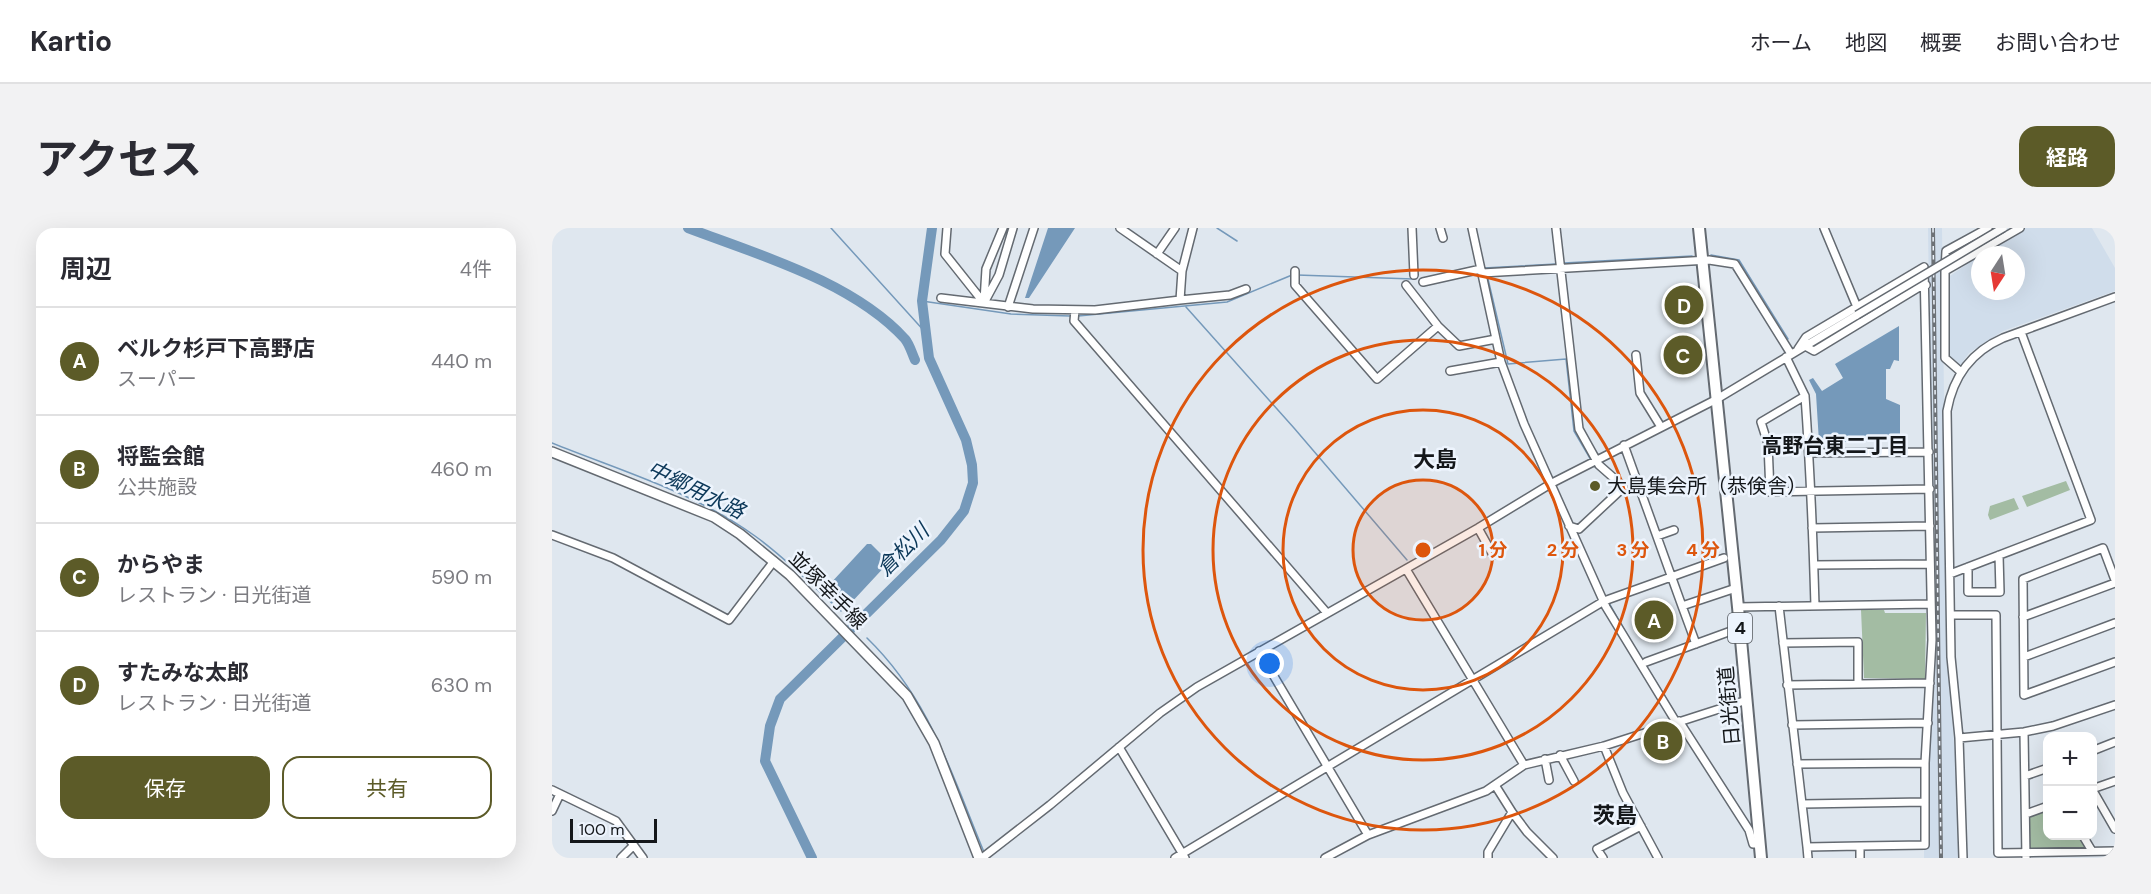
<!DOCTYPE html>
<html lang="ja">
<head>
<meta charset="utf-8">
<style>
	:root { --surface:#fff; --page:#f2f2f3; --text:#2b2b33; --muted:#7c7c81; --line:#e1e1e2; --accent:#5c5b28 }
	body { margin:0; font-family:"DM Sans","Noto Sans JP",sans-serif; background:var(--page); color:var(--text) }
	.controls { position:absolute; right:18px; bottom:18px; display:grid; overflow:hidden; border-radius:12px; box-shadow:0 6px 24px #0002 }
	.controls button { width:54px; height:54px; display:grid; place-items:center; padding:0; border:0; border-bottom:2px solid var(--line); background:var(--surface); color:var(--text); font:30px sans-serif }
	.compass { position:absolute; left:1419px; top:18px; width:54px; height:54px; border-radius:50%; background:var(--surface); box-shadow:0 6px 24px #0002; rotate:192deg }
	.scale { position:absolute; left:18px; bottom:15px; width:87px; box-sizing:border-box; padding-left:6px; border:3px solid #14171a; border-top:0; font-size:16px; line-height:21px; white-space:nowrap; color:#14171a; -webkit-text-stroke:4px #edf4fd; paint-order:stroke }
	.you { position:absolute; left:718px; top:436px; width:21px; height:21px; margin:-15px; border:4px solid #fff; border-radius:50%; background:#1a73e8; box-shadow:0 0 0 9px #1a73e833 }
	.badge { display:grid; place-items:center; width:39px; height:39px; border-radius:50%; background:var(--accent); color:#fff; font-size:20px; font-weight:700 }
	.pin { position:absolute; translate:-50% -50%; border:3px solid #fff; box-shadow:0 2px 6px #0006 }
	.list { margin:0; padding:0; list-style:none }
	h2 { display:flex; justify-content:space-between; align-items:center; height:78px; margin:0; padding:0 24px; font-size:26px }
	h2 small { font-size:20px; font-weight:400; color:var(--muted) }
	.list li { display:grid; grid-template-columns:39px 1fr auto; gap:18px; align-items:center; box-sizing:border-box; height:108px; padding:0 24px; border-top:2px solid var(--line) }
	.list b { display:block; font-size:22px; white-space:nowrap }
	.list p { margin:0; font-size:20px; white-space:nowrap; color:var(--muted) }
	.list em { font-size:20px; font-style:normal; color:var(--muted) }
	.actions { display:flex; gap:12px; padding:18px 24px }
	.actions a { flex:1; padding:14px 0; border:2px solid var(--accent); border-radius:18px; text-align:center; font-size:21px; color:var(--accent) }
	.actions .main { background:var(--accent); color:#fff }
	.map { position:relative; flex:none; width:1563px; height:630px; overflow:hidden; border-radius:18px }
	header { display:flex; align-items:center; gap:36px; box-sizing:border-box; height:84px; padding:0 30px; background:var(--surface); border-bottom:2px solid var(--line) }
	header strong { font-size:28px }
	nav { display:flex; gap:33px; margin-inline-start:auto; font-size:21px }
	.intro { display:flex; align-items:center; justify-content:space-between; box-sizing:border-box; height:144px; padding:0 36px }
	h1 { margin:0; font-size:42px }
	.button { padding:15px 27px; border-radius:18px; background:var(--accent); color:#fff; font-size:21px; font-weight:700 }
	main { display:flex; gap:36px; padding:0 36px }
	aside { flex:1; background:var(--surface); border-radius:18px; box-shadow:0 6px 24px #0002 }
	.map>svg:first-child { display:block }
	.built { fill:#d0ddeb }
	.green { fill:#a3bca3 }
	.water { fill:#7599ba }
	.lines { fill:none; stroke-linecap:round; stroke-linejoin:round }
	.stream { stroke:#7599ba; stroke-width:1.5 }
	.river { stroke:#7599ba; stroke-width:10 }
	.minor-casing { stroke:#646a71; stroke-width:10 }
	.major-casing { stroke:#646a71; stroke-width:12 }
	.highway-casing { stroke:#646a71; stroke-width:14 }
	.minor { stroke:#fff; stroke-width:7 }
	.major { stroke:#fff; stroke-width:9 }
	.highway { stroke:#fff; stroke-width:10 }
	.rail-casing { stroke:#6c7176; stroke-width:4 }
	.rail { stroke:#edf4fd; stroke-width:1.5; stroke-dasharray:4.5; stroke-linecap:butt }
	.minor-bridge-casing { stroke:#646a71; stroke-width:10; stroke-linecap:butt }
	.minor-bridge { stroke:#fff; stroke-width:7 }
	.ring { fill:none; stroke:#dd560d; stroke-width:3 }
	.poi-dot { fill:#5c5b28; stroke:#edf4fd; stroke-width:2 }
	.labels { text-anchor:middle; stroke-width:5; stroke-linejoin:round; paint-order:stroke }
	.shield { fill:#edf4fd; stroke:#55595e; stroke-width:1.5 }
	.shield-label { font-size:18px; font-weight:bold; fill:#14171a }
	.poi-label { font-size:20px; fill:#14171a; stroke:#edf4fd; text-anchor:start }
	.street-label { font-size:20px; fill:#14171a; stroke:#edf4fd }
	.neighbourhood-label { font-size:21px; font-weight:bold; fill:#14171a; stroke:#edf4fd }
	.water-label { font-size:21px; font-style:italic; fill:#0c3859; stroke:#edf4fd }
	.quarter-label { font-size:22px; font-weight:bold; fill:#14171a; stroke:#edf4fd }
	.centre { fill:#dd560d; stroke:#edf4fd; stroke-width:3 }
	.ring-label { font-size:18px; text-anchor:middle; font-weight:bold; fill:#dd560d; stroke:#edf4fd; stroke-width:5; stroke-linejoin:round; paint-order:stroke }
</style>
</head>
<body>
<header>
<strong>Kartio</strong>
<nav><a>ホーム</a><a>地図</a><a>概要</a><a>お問い合わせ</a></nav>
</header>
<div class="intro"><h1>アクセス</h1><a class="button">経路</a></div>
<main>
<aside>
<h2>周辺<small>4件</small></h2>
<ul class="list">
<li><span class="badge">A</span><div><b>ベルク杉戸下高野店</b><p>スーパー</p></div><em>440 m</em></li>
<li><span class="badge">B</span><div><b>将監会館</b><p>公共施設</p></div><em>460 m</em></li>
<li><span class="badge">C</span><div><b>からやま</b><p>レストラン · 日光街道</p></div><em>590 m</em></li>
<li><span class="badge">D</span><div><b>すたみな太郎</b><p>レストラン · 日光街道</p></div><em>630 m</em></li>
</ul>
<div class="actions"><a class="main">保存</a><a>共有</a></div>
</aside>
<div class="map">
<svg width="1563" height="630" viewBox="0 0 1563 630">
	<rect width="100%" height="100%" fill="#dfe7ef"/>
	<!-- built -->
	<path class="built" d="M1376 0H1390L1395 426 1405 553 1406 630H1372V620L1377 616 1376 553 1382 434Z
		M1473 0H1540L1563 40V63L1451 103 1417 125 1408 138 1397 130 1395 50 1428 27V63H1464V27H1428Z"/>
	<!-- green -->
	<path class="green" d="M1514 253 1518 262 1475 279 1470 268Z
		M1462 270 1467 281 1438 292 1436 287 1438 278Z
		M1309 382H1332L1333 385H1374L1373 451 1312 450Z
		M1495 580 1496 608H1529L1535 618 1533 620 1478 621 1476 588Z"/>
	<!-- water -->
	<path class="water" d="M496 0H523L477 70H473Z
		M1347 98V133L1342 132 1338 141H1334V171L1348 177V213L1267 214 1264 166 1257 152 1261 150 1270 163 1291 150 1283 136Z
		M315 316H319L337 334 298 376 294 375 277 357Z"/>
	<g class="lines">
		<!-- stream -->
		<path class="stream" d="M279 0 374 105
			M665 0 685 13
			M1159 27 1187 32 1236 111
			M1012 35 1140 28
			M932 40 1004 36
			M745 47 861 51
			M936 51 956 136 1014 131 1022 203 1039 232
			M370 73 459 86 518 88
			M634 79 742 200 855 332
			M526 88 675 74 740 47
			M0 215C69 243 142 264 203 308 234 330 260 358 289 383
			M1026 297 1049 276
			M1056 373 1082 419
			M315 410C378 471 399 545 432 624
			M1099 446 1126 490"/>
		<!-- river -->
		<path class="river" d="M136 0C207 27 301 54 353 111 358 117 360 126 363 132
			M260 630 213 533 218 498 228 471 389 312 412 283 421 255 420 237 414 212 377 130 370 73 380 0"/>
		<!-- minor casing -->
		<g class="minor-casing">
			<path id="minor" d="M395 0 393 26 432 75
				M568 0 630 43
				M860 0 862 47
				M888 0 891 10
				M920 0 949 134 972 196 1054 379 1124 494
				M1004 0 1027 201 1047 237 1072 259 1027 301 1017 298
				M1272 0 1305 79
				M1436 0 1394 23 1393 43 1468 0
				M605 26 623 0
				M743 43V57L825 151 886 98
				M1393 43V130L1409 144
				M930 45 1157 32 1183 36 1239 126
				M871 54 929 41
				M854 57 886 98 907 118 944 111
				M389 70 481 81 543 82 628 72 630 43 641 0
				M628 72 678 67 694 61
				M432 73 434 41 451 0
				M432 75 447 47 461 0
				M456 79 482 0
				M523 82 522 93 775 385
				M1253 118 1262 123 1369 58 1374 57
				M1246 121 1254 109 1372 39 1380 412 1373 535V617L1308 618V630
				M1084 127 1088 165 1109 199
				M1234 129 1253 168
				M898 143 949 134
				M1072 217 1130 378 1184 360
				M1257 225 1377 224
				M926 300 941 327
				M1260 300 1378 298
				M0 307 61 330 177 392 222 333
				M1105 308 1122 302
				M1262 337 1378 336
				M1416 339V364H1448L1447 327
				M854 341 972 537
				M1398 346 1539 292 1469 104
				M1563 352 1551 320 1471 351 1472 467 1563 434
				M1130 378 1144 416
				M1227 378 1255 619 1308 618
				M1263 378C1261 308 1258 238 1253 168L1209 194 1216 216 1218 264 1378 261
				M1186 379 1379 376
				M1399 387H1444L1446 625 1563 623
				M1471 389 1563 355
				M1231 415 1306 414V456
				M707 423 816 607
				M1472 429 1563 395
				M1094 434 1179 403
				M1235 457 1378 455
				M1127 493 1197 602 1201 616H1208
				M1240 497 1376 495
				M1472 504 1474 630
				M1407 510 1472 504 1501 498 1563 477
				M1052 518 1071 565 1106 630
				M567 519 633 630
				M1540 523 1563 514
				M1008 527 1022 553
				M993 531 997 552
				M1245 536 1373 535
				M1473 548 1496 540
				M1540 561 1563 601
				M1540 561 1563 553
				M0 562 64 593 91 630
				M1250 576 1373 574
				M0 583 8 566
				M960 584 975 604 1001 630
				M1474 586 1496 578
				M1531 608 1540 623
				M1255 619 1256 630
				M69 630 81 618
				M430 630 498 577 608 485 645 459 926 300 1000 255 1165 171 1305 87
				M623 630 1052 373 1172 330
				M773 630 816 607 934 563 972 537 1052 518 1195 472
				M936 630V624L960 584 943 557
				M1051 630 1045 621 1089 598
				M1411 630 1407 510 1399 429 1395 183C1401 149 1419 124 1451 110L1563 69"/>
		</g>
		<!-- major casing -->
		<g class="major-casing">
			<path id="major" d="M0 224 162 289 188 306 238 347 355 468 382 515 427 630"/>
		</g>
		<!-- highway casing -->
		<g class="highway-casing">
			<path id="highway" d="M1147 0 1186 379 1209 630"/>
		</g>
		<!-- minor -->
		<use href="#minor" class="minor"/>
		<!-- major -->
		<use href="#major" class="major"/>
		<!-- highway -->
		<use href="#highway" class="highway"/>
		<!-- rail casing -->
		<g class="rail-casing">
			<path id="rail" d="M1381 0 1389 630"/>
		</g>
		<!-- rail -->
		<use href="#rail" class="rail"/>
		<!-- minor-bridge casing -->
		<g class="minor-bridge-casing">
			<path id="minor-bridge" d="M1305 87 1451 0"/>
		</g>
		<!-- minor-bridge -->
		<use href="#minor-bridge" class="minor-bridge"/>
	</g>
	<!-- distance rings -->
	<circle cx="871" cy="322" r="70" fill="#dd560d" fill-opacity=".12"/>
	<g class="ring">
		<circle cx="871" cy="322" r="70"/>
		<circle cx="871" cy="322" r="140"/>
		<circle cx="871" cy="322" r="210"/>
		<circle cx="871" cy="322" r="280"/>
	</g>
	<!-- markers -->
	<circle class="poi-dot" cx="1043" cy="258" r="6"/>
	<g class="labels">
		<!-- shield labels -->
		<rect class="shield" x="1176" y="385" width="24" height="30" rx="4.5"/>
		<g class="shield-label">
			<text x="1188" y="406">4</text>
		</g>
		<!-- poi labels -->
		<g class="poi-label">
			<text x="1055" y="265">大島集会所（恭倹舎）</text>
		</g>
		<!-- street labels -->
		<g class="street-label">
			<text transform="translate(276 362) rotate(45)" y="7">並塚幸手線</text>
			<text transform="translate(1177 478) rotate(-95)" y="7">日光街道</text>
		</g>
		<!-- neighbourhood labels -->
		<g class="neighbourhood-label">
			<text x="1283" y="225">高野台東二丁目</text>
		</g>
		<!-- water labels -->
		<g class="water-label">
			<text transform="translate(144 262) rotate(26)" y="7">中郷用水路</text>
			<text transform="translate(351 322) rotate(-45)" y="7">倉松川</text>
		</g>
		<!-- quarter labels -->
		<g class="quarter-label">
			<text x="883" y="239">大島</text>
			<text x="1063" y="595">茨島</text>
		</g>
	</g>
	<circle cx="871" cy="322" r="9" class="centre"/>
	<g class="ring-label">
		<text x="941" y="328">1 分</text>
		<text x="1011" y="328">2 分</text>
		<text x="1081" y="328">3 分</text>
		<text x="1151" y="328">4 分</text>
	</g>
</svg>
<div class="controls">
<button>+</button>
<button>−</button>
</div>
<svg class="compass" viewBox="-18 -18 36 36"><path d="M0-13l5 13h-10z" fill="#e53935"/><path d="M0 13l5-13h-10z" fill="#7c7c81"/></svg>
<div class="scale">100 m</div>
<div class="you"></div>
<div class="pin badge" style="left:1102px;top:392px">A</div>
<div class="pin badge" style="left:1111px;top:513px">B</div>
<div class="pin badge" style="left:1131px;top:127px">C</div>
<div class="pin badge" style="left:1132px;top:77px">D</div>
</div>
</main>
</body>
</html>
